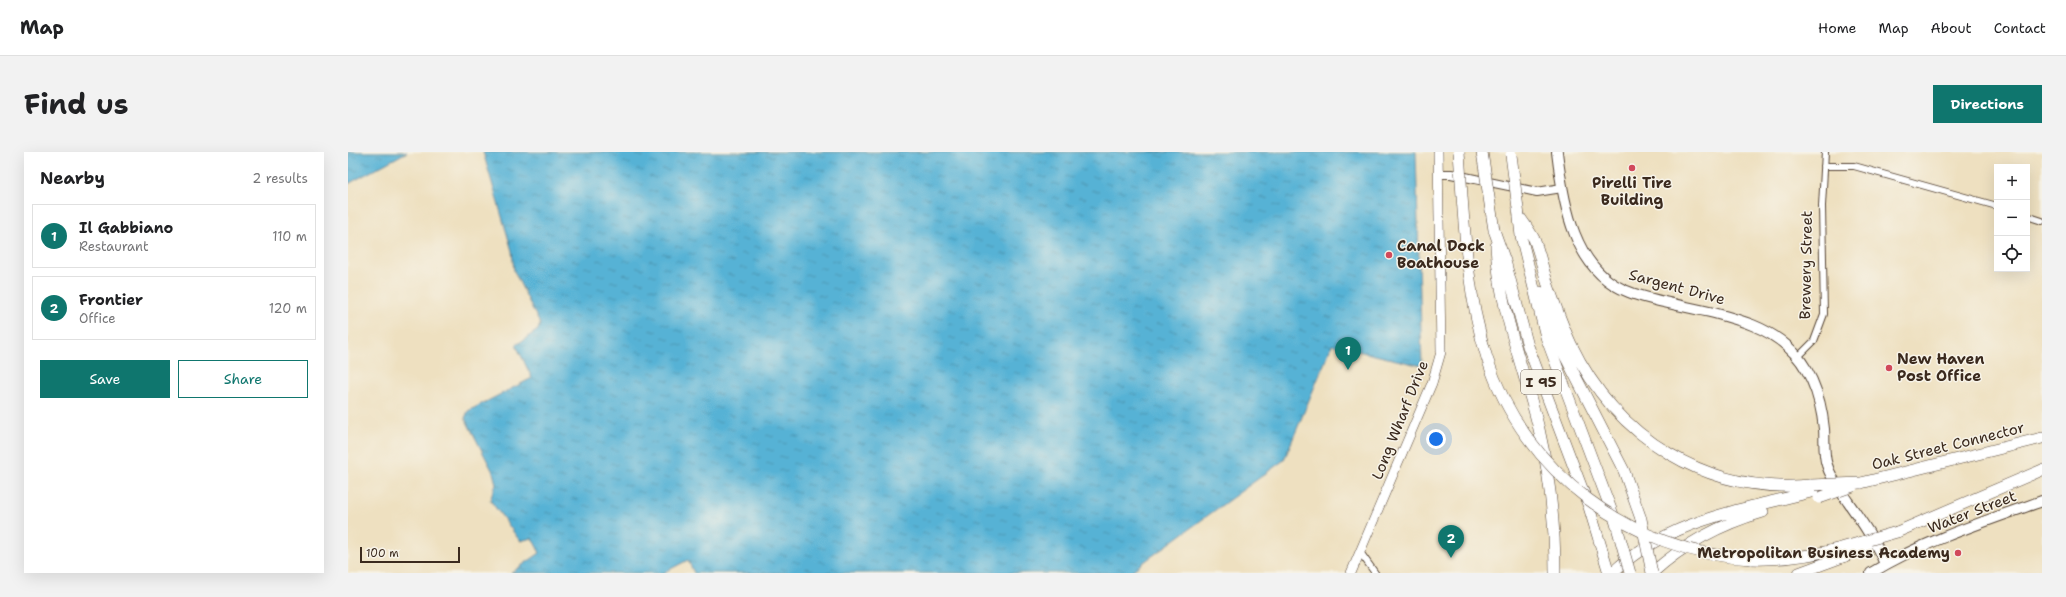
<!DOCTYPE html>
<html lang="en">
<head>
<meta charset="utf-8">
<style>
	:root { --surface:#fff; --page:#f2f2f2; --text:#202124; --muted:#757577; --line:#e0e0e0; --accent:#0f766e }
	body { margin:0; font-family:"Shantell Sans",sans-serif; background:var(--page); color:var(--text) }
	.controls { position:absolute; right:12px; top:12px; display:grid; overflow:hidden; border-radius:0px; box-shadow:0 4px 16px #0002 }
	.controls button { width:36px; height:36px; display:grid; place-items:center; padding:0; border:0; border-bottom:1px solid var(--line); background:var(--surface); color:var(--text); font:20px sans-serif }
	.scale { position:absolute; left:12px; bottom:10px; width:100px; box-sizing:border-box; padding-left:4px; border:2px solid #3b2a1e; border-top:0; font-size:11px; line-height:14px; white-space:nowrap; color:#3b2a1e; -webkit-text-stroke:3px #f7f3e8; paint-order:stroke }
	.you { position:absolute; left:1088px; top:287px; width:14px; height:14px; margin:-10px; border:3px solid #fff; border-radius:50%; background:#1a73e8; box-shadow:0 0 0 6px #1a73e833 }
	.badge { display:grid; place-items:center; width:26px; height:26px; border-radius:50%; background:var(--accent); color:#fff; font-size:13px; font-weight:700 }
	.pin { position:absolute; translate:-50% -33px; filter:drop-shadow(0 1px 2px #0008) }
	.pin::after { content:''; position:absolute; top:21px; width:14px; height:12px; background:inherit; clip-path:polygon(0 0,100% 0,50% 100%) }
	.list { margin:0; padding:0; list-style:none }
	h2 { display:flex; justify-content:space-between; align-items:center; height:52px; margin:0; padding:0 16px; font-size:17px }
	h2 small { font-size:13px; font-weight:400; color:var(--muted) }
	.list li { display:grid; grid-template-columns:26px 1fr auto; gap:12px; align-items:center; box-sizing:border-box; height:64px; margin:0 8px 8px; padding:0 8px; border:1px solid var(--line); border-radius:0px }
	.list b { display:block; font-size:15px; white-space:nowrap }
	.list p { margin:0; font-size:13px; white-space:nowrap; color:var(--muted) }
	.list em { font-size:13px; font-style:normal; color:var(--muted) }
	.actions { display:flex; gap:8px; padding:12px 16px }
	.actions a { flex:1; padding:9px 0; border:1px solid var(--accent); border-radius:0px; text-align:center; font-size:14px; color:var(--accent) }
	.actions .main { background:var(--accent); color:#fff }
	.icon { flex:none; width:22px; height:22px; fill:none; stroke:currentColor; stroke-width:2; stroke-linecap:round; stroke-linejoin:round }
	.map { position:relative; flex:none; width:1694px; height:421px; overflow:hidden; border-radius:0px }
	header { display:flex; align-items:center; gap:24px; box-sizing:border-box; height:56px; padding:0 20px; background:var(--surface); border-bottom:1px solid var(--line) }
	header strong { font-size:19px }
	nav { display:flex; gap:22px; margin-inline-start:auto; font-size:14px }
	.intro { display:flex; align-items:center; justify-content:space-between; box-sizing:border-box; height:96px; padding:0 24px }
	h1 { margin:0; font-size:28px }
	.button { padding:10px 18px; border-radius:0px; background:var(--accent); color:#fff; font-size:14px; font-weight:700 }
	main { display:flex; gap:24px; padding:0 24px }
	aside { flex:1; background:var(--surface); border-radius:0px; box-shadow:0 4px 16px #0002 }
	.map>svg:first-child { display:block }
	.water { fill:url(#water-ripples); stroke:#496e7a }
	.lines { fill:none; stroke-linecap:round; stroke-linejoin:round }
	.minor-casing { stroke:#564536; stroke-width:8 }
	.tertiary-casing { stroke:#564536; stroke-width:10 }
	.secondary-casing { stroke:#564536; stroke-width:10 }
	.primary-casing { stroke:#564536; stroke-width:12 }
	.motorway-casing { stroke:#564536; stroke-width:12 }
	.minor { stroke:#fff; stroke-width:6 }
	.tertiary { stroke:#fff; stroke-width:8 }
	.secondary { stroke:#fff; stroke-width:9 }
	.primary { stroke:#fff; stroke-width:10 }
	.motorway { stroke:#fff; stroke-width:11 }
	.motorway-bridge-casing { stroke:#564536; stroke-width:12; stroke-linecap:butt }
	.motorway-bridge { stroke:#fff; stroke-width:11 }
	.poi-dot { fill:#d1495b; stroke:#f7f3e8; stroke-width:1.5 }
	.labels { text-anchor:middle; stroke-width:3; stroke-linejoin:round; paint-order:stroke }
	.shield { fill:#f7f3e8; stroke:#73665b; stroke-width:1 }
	.shield-label { font-size:14px; font-weight:bold; fill:#3b2a1e }
	.poi-label { font-size:15px; font-weight:bold; fill:#3b2a1e; stroke:#f7f3e8; text-anchor:start }
	.street-label { font-size:15px; fill:#3b2a1e; stroke:#f7f3e8 }
</style>
</head>
<body>
<header>
<strong>Map</strong>
<nav><a>Home</a><a>Map</a><a>About</a><a>Contact</a></nav>
</header>
<div class="intro"><h1>Find us</h1><a class="button">Directions</a></div>
<main>
<aside>
<h2>Nearby<small>2 results</small></h2>
<ul class="list">
<li><span class="badge">1</span><div><b>Il Gabbiano</b><p>Restaurant</p></div><em>110 m</em></li>
<li><span class="badge">2</span><div><b>Frontier</b><p>Office</p></div><em>120 m</em></li>
</ul>
<div class="actions"><a class="main">Save</a><a>Share</a></div>
</aside>
<div class="map">
<svg width="1694" height="421" viewBox="0 0 1694 421">
	<defs>
		<pattern id="water-ripples" width="26" height="14" patternUnits="userSpaceOnUse"><rect width="26" height="14" fill="#57b2d5"/><path d="M2 4q2-2 4 0t4 0M15 11q2-2 4 0t4 0" fill="none" stroke="#4991ac"/></pattern>
	</defs>
	<rect width="100%" height="100%" fill="#f7f3e8"/>
	<filter id="ink" filterUnits="userSpaceOnUse"><feTurbulence type="fractalNoise" baseFrequency=".025" numOctaves="2"/><feDisplacementMap in="SourceGraphic" scale="8" xChannelSelector="R" yChannelSelector="G"/><feConvolveMatrix kernelMatrix="1 2 1 2 8 2 1 2 1" color-interpolation-filters="sRGB"/></filter>
	<filter id="wash" filterUnits="userSpaceOnUse"><feTurbulence type="fractalNoise" baseFrequency=".012" numOctaves="4" result="noise"/><feDisplacementMap in="SourceGraphic" scale="16" xChannelSelector="R" yChannelSelector="G"/><feGaussianBlur stdDeviation="0.9" result="paint"/><feColorMatrix in="noise" values="0 0 0 0 0 0 0 0 0 0 0 0 0 0 0 0 0 1.4 0 .05"/><feComposite in="paint" operator="in"/></filter>
	<g filter="url(#wash)">
		<rect width="100%" height="100%" fill="#eee0c0"/>
		<!-- water -->
		<path class="water" d="M0 0H59L0 32Z
			M135 0H1068L1074 214 984 193 936 308 785 418 784 421H346L340 408 315 421H163L192 401 184 386 172 389 142 348 148 332 145 320 117 266 120 259 184 226 168 193 190 178 192 172 166 119 164 99Z"/>
	</g>
	<g filter="url(#ink)">
		<g class="lines">
			<!-- minor casing -->
			<g class="minor-casing">
				<path id="minor" d="M1476 14H1506L1649 54
					M1679 64 1694 69
					M1450 205 1466 189 1476 162 1474 54 1477 0
					M1012 400 1027 421"/>
			</g>
			<!-- tertiary casing -->
			<g class="tertiary-casing">
				<path id="tertiary" d="M1091 22H1103L1189 40 1214 36"/>
			</g>
			<!-- secondary casing -->
			<g class="secondary-casing">
				<path id="secondary" d="M1003 421 1084 231 1093 200 1090 0"/>
			</g>
			<!-- primary casing -->
			<g class="primary-casing">
				<path id="primary" d="M1209 0C1215 51 1226 120 1281 140 1307 150 1338 154 1366 161 1392 168 1418 175 1439 194 1463 215 1473 247 1476 277 1477 289 1475 302 1479 313 1483 327 1492 338 1500 350 1514 370 1528 390 1537 412
					M1523 421C1573 390 1638 369 1694 349"/>
			</g>
			<!-- motorway casing -->
			<g class="motorway-casing">
				<path id="motorway" d="M1171 64C1176 71 1182 79 1186 87 1192 102 1195 118 1200 133 1207 153 1214 173 1223 192 1268 286 1359 343 1463 333
					M1171 66 1173 84 1198 185 1267 368
					M1146 78 1157 109 1180 194 1241 355 1261 421
					M1148 94C1151 156 1176 217 1191 277 1202 325 1207 372 1207 421
					M1192 140 1213 196 1276 319 1293 367
					M1513 331 1694 286
					M1549 380 1694 318
					M1403 407C1434 408 1463 404 1493 396
					M1264 421C1321 367 1394 358 1467 339
					M1304 421C1336 392 1373 372 1415 360
					M1451 421 1497 404"/>
			</g>
			<!-- minor -->
			<use href="#minor" class="minor"/>
			<!-- tertiary -->
			<use href="#tertiary" class="tertiary"/>
			<!-- secondary -->
			<use href="#secondary" class="secondary"/>
			<!-- primary -->
			<use href="#primary" class="primary"/>
			<!-- motorway -->
			<use href="#motorway" class="motorway"/>
			<!-- motorway-bridge casing -->
			<g class="motorway-bridge-casing">
				<path id="motorway-bridge" d="M1111 0C1116 69 1118 140 1139 206 1176 321 1284 401 1403 407
					M1134 0 1146 78
					M1163 3 1171 64
					M1463 333 1513 331
					M1471 346 1505 334
					M1293 367 1304 421
					M1267 368 1282 421
					M1493 396 1549 380
					M1497 404 1518 394"/>
			</g>
			<!-- motorway-bridge -->
			<use href="#motorway-bridge" class="motorway-bridge"/>
		</g>
	</g>
	<!-- markers -->
	<g class="poi-dot">
		<circle cx="1284" cy="16" r="4"/>
		<circle cx="1041" cy="103" r="4"/>
		<circle cx="1541" cy="216" r="4"/>
		<circle cx="1610" cy="401" r="4"/>
	</g>
	<g class="labels">
		<!-- shield labels -->
		<rect class="shield" x="1173" y="218" width="40" height="24" rx="3"/>
		<g class="shield-label">
			<text x="1193" y="235">I 95</text>
		</g>
		<!-- poi labels -->
		<g class="poi-label">
			<text x="1284" y="36" text-anchor="middle">Pirelli Tire<tspan x="1284" dy="17">Building</tspan></text>
			<text x="1049" y="99">Canal Dock<tspan x="1049" dy="17">Boathouse</tspan></text>
			<text x="1549" y="212">New Haven<tspan x="1549" dy="17">Post Office</tspan></text>
			<text x="1602" y="406" text-anchor="end">Metropolitan Business Academy</text>
		</g>
		<!-- street labels -->
		<g class="street-label">
			<text transform="translate(1458 113) rotate(-89)" y="5">Brewery Street</text>
			<text transform="translate(1329 135) rotate(15)" y="5">Sargent Drive</text>
			<text transform="translate(1052 268) rotate(-68)" y="5">Long Wharf Drive</text>
			<text transform="translate(1600 294) rotate(-14)" y="5">Oak Street Connector</text>
			<text transform="translate(1624 360) rotate(-21)" y="5">Water Street</text>
		</g>
	</g>
</svg>
<div class="controls">
<button>+</button>
<button>−</button>
<button><svg class="icon" aria-label="locate" viewBox="0 0 24 24"><circle cx="12" cy="12" r="6"/><path d="M12 2v4M12 18v4M2 12h4M18 12h4"/></svg></button>
</div>
<div class="scale">100 m</div>
<div class="you"></div>
<div class="pin badge" style="left:1000px;top:218px">1</div>
<div class="pin badge" style="left:1103px;top:406px">2</div>
</div>
</main>
</body>
</html>
